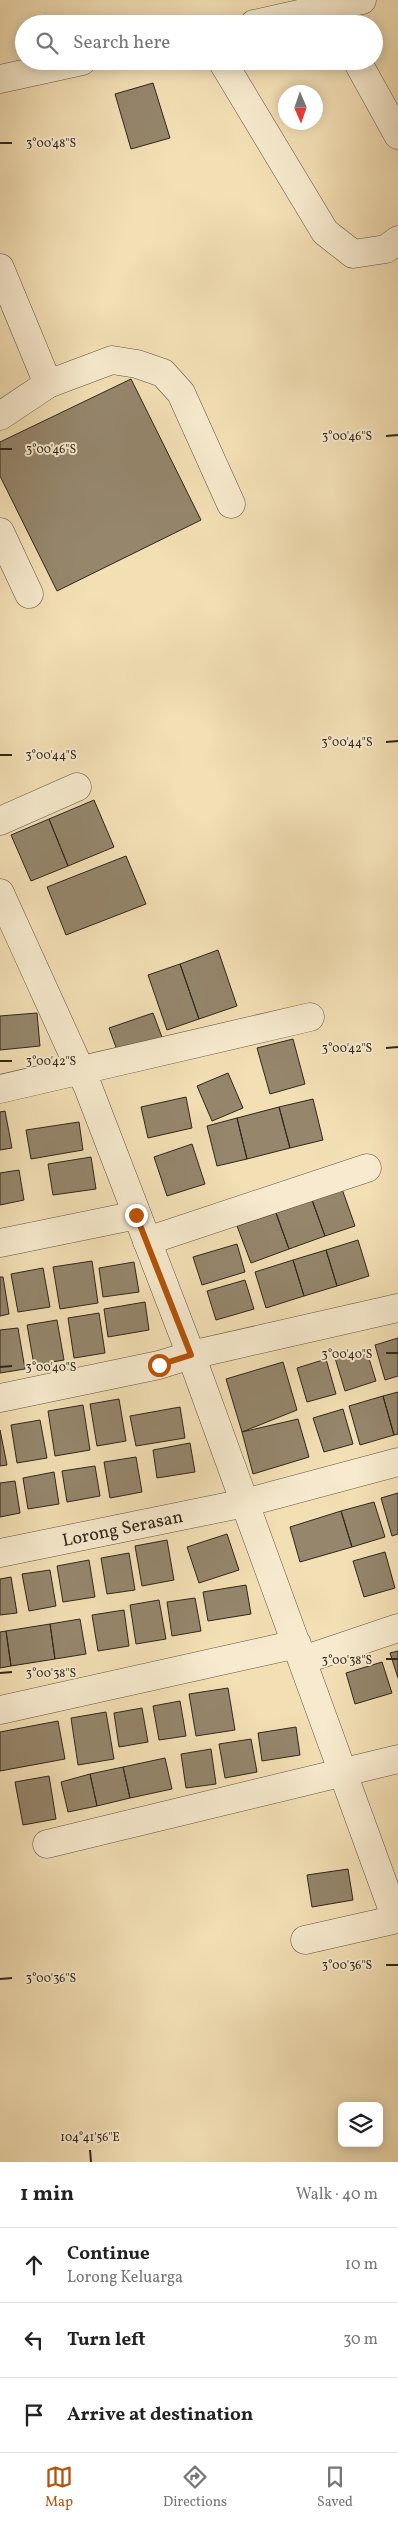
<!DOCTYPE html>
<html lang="en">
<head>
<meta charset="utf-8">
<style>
	:root { --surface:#fff; --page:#f2f2f2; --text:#222; --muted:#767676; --line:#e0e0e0; --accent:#b45309 }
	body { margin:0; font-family:Vollkorn,serif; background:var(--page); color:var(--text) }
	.controls { position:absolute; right:15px; bottom:15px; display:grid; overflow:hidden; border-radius:8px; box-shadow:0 2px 12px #0003 }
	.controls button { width:45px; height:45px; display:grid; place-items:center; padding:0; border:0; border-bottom:1px solid var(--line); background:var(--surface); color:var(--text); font:25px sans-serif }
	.compass { position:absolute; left:278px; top:85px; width:45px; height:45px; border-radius:50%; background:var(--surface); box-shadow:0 2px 12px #0003; rotate:178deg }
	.stop { position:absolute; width:15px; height:15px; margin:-11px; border:4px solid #b45309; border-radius:50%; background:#fff }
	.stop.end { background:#b45309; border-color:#fff; box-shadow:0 1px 5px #0008 }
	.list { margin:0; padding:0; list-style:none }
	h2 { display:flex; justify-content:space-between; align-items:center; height:65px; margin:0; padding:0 20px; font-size:21px }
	h2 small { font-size:16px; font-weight:400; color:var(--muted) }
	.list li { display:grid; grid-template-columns:32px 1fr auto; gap:15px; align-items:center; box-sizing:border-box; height:75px; padding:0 20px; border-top:1px solid var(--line) }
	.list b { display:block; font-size:19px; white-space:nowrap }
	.list p { margin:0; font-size:16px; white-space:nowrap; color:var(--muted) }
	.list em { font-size:16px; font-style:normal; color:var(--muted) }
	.icon { flex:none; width:28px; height:28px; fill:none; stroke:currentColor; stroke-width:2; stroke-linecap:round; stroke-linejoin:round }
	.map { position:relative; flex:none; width:398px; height:2162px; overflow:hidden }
	.search { position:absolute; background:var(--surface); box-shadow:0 2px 12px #0003; left:15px; right:15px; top:15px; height:55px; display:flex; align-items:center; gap:12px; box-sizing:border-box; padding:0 18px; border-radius:28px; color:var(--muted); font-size:19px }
	.sheet { height:290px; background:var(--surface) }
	nav { display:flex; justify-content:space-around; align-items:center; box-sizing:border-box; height:70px; border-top:1px solid var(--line); background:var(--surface); font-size:14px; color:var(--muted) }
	nav a { display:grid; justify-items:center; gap:2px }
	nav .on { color:var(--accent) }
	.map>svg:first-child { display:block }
	.building { fill:#95866c; stroke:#2f261d }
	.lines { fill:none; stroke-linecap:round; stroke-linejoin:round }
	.minor-casing { stroke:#605443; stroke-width:29 }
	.minor { stroke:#f7eace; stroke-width:28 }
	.route { stroke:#b45309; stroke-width:6 }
	.ticks { fill:none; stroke:#2f261d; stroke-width:2 }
	.labels { text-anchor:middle; stroke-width:4; stroke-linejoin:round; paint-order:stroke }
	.street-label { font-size:18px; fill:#2f261d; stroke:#f7eace }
	.ticks-label { font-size:12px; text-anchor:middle; fill:#2f261d; stroke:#f7eace; stroke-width:4; stroke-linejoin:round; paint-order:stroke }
</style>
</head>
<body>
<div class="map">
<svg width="398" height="2162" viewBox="0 0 398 2162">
	<rect width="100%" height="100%" fill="#f3dfb4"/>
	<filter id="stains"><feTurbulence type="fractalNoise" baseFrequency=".004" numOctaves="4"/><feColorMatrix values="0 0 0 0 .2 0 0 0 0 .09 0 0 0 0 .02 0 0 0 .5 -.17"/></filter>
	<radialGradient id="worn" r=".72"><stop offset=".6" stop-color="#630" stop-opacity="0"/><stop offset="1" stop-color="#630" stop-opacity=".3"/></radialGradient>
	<!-- building -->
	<path class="building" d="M153 83 170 138 131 149 115 94Z
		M131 379 201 520 57 591 0 476V442Z
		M94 800 114 847 68 866 49 819Z
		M49 819 68 866 31 881 11 835Z
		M126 856 146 904 66 935 47 887Z
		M218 950 237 1006 199 1019 180 964Z
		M180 964 199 1019 167 1030 148 975Z
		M37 1013 40 1046 0 1050V1016Z
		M153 1013 163 1040 119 1056 109 1028Z
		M293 1039 305 1084 270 1094 257 1048Z
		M228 1073 243 1108 212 1121 197 1086Z
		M186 1097 192 1128 148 1138 141 1107Z
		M313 1099 323 1140 290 1148 279 1107Z
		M279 1107 290 1148 247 1159 237 1118Z
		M5 1111 12 1148 0 1150V1112Z
		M237 1118 247 1159 217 1166 207 1126Z
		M79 1122 83 1150 31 1159 26 1130Z
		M192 1144 205 1184 167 1196 154 1157Z
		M91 1157 96 1189 53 1195 48 1164Z
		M19 1170 24 1200 0 1205V1173Z
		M342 1189 355 1226 325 1236 312 1200Z
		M312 1200 325 1236 289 1249 276 1213Z
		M276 1213 289 1249 251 1263 237 1226Z
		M358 1240 369 1276 337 1286 326 1250Z
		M237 1244 245 1272 202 1285 193 1257Z
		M326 1250 337 1286 304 1296 293 1260Z
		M293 1260 304 1296 266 1308 255 1272Z
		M92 1261 98 1303 60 1309 53 1267Z
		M134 1262 139 1292 103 1297 99 1268Z
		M43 1268 50 1307 18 1312 11 1274Z
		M0 1277H3L9 1314 0 1316Z
		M245 1280 254 1309 216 1320 207 1291Z
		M145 1302 149 1330 108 1337 104 1309Z
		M99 1313 105 1353 74 1358 68 1318Z
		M57 1320 64 1360 34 1365 27 1325Z
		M18 1328 25 1369 0 1373V1330Z
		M398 1338V1376L385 1380 375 1345Z
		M366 1349 376 1381 345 1391 335 1358Z
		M326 1359 336 1394 307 1402 297 1368Z
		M283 1362 297 1410 242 1432 226 1379Z
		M398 1392V1434L394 1435 383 1396Z
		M383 1396 394 1435 360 1445 349 1406Z
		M119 1399 126 1441 97 1446 90 1404Z
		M83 1405 90 1450 55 1456 48 1411Z
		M180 1407 185 1438 136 1446 130 1416Z
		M343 1409 353 1444 324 1452 313 1418Z
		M298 1419 309 1457 253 1474 242 1432Z
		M40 1420 47 1458 17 1463 11 1425Z
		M0 1430 7 1465 0 1466Z
		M190 1443 195 1472 157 1478 153 1450Z
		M136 1457 142 1492 110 1498 104 1462Z
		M95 1466 100 1496 67 1502 62 1471Z
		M54 1472 59 1504 28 1509 23 1478Z
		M15 1481 20 1513 0 1517V1483Z
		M398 1493V1534L392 1536 381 1498Z
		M374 1502 385 1537 352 1547 341 1511Z
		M341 1511 352 1547 300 1562 290 1527Z
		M227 1534 239 1570 199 1583 187 1547Z
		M167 1540 174 1580 142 1586 135 1546Z
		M385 1552 395 1588 364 1597 353 1561Z
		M129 1553 135 1590 107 1594 101 1558Z
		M89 1560 95 1597 63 1602 57 1566Z
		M50 1570 56 1606 29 1611 22 1574Z
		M11 1577 17 1613 0 1615V1579Z
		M246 1585 251 1614 208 1621 203 1592Z
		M195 1598 201 1631 172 1636 167 1602Z
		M159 1600 166 1639 136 1644 130 1605Z
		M124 1610 129 1646 98 1651 92 1615Z
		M80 1619 86 1654 55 1659 50 1624Z
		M50 1624 55 1659 11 1666 6 1631Z
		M6 1631 11 1666 0 1668V1632Z
		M398 1651V1678L390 1653Z
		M382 1662 392 1693 355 1704 346 1673Z
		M228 1688 235 1730 196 1736 189 1694Z
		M180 1701 186 1736 159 1740 153 1706Z
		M142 1708 148 1742 119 1747 114 1713Z
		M106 1712 114 1759 78 1765 71 1718Z
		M58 1721 65 1759 0 1771V1732Z
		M296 1727 300 1755 262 1761 258 1733Z
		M251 1739 257 1772 225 1778 219 1744Z
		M211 1749 216 1784 186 1788 181 1754Z
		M165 1758 172 1789 130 1798 123 1767Z
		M123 1767 130 1798 97 1806 90 1774Z
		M90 1774 97 1806 68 1812 61 1782Z
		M49 1776 56 1819 23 1825 15 1782Z
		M348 1869 353 1900 312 1907 307 1875Z"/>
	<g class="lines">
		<!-- minor casing -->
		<g class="minor-casing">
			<g id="minor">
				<path d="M254 24 362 0"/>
				<path d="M222 61 325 232 353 254 386 249 398 240"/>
				<path d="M357 61 398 135"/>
				<path d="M0 79 82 61"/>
				<path d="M0 268 48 384"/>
				<path d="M0 416 48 384 112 360 137 364 163 373 181 393 231 504"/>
				<path d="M0 532 29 594"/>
				<path d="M0 821 77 787"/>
				<path d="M0 893 88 1087 191 1355 396 1919"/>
				<path d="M0 1089 310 1017"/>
				<path d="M147 1241 367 1168"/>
				<path d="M0 1243 137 1215"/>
				<path d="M0 1398 159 1365 191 1355 398 1308"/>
				<path id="s1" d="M0 1553 245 1503 398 1462"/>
				<path d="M303 1660 398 1628"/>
				<path d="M0 1710 297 1644"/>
				<path d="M47 1844 398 1759"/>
				<path d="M305 1940 398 1919"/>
			</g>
		</g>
		<!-- minor -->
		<use href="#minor" class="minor"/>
	</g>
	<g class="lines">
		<!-- route -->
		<path class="route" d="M136 1215 191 1355 159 1365"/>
	</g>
	<!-- ticks -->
	<path class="ticks" d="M0 143H12M386 436 398 435M0 449H12M386 742 398 741M0 755H12M386 1048 398 1047M0 1061H12M386 1353H398M0 1367 12 1366M386 1659H398M0 1673 12 1672M386 1965H398M0 1979 12 1978M90 2150 91 2162"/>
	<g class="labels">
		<!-- street labels -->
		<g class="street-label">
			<text dy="6" stroke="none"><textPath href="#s1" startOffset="125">Lorong Serasan</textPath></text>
		</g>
	</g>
	<g class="ticks-label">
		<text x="51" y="147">3°00'48"S</text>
		<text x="347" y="440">3°00'46"S</text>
		<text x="51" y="453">3°00'46"S</text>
		<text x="347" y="746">3°00'44"S</text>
		<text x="51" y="759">3°00'44"S</text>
		<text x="347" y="1052">3°00'42"S</text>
		<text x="51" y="1065">3°00'42"S</text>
		<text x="347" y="1358">3°00'40"S</text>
		<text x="51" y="1371">3°00'40"S</text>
		<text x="347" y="1664">3°00'38"S</text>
		<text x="51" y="1677">3°00'38"S</text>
		<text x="347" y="1969">3°00'36"S</text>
		<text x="51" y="1982">3°00'36"S</text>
		<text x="90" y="2141">104°41'56"E</text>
	</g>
	<rect width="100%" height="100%" filter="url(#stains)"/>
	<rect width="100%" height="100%" fill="url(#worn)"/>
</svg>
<div class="controls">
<button><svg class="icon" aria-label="layers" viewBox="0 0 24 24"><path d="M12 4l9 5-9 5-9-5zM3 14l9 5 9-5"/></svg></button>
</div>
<svg class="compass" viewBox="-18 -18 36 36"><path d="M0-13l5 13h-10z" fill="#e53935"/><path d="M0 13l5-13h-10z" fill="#767676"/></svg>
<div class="stop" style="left:159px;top:1365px"></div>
<div class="stop end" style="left:136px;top:1215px"></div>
<div class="search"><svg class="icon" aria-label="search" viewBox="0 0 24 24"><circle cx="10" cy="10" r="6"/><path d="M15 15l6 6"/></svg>Search here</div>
</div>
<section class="sheet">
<h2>1 min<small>Walk · 40 m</small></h2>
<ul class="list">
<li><svg class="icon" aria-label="ahead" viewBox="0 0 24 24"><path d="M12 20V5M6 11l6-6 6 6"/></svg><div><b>Continue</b><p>Lorong Keluarga</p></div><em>10 m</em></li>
<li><svg class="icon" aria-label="left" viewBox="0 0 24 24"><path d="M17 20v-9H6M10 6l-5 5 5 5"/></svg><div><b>Turn left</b></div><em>30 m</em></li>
<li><svg class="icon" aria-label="arrive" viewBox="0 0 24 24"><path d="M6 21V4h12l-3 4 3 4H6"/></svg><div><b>Arrive at destination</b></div></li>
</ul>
</section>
<nav>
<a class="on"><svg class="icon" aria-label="map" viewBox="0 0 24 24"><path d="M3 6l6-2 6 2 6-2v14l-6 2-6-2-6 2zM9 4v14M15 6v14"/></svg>Map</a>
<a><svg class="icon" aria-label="directions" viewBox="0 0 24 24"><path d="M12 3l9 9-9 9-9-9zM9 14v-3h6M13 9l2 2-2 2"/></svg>Directions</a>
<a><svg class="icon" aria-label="saved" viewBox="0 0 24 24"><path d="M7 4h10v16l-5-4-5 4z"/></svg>Saved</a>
</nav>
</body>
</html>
